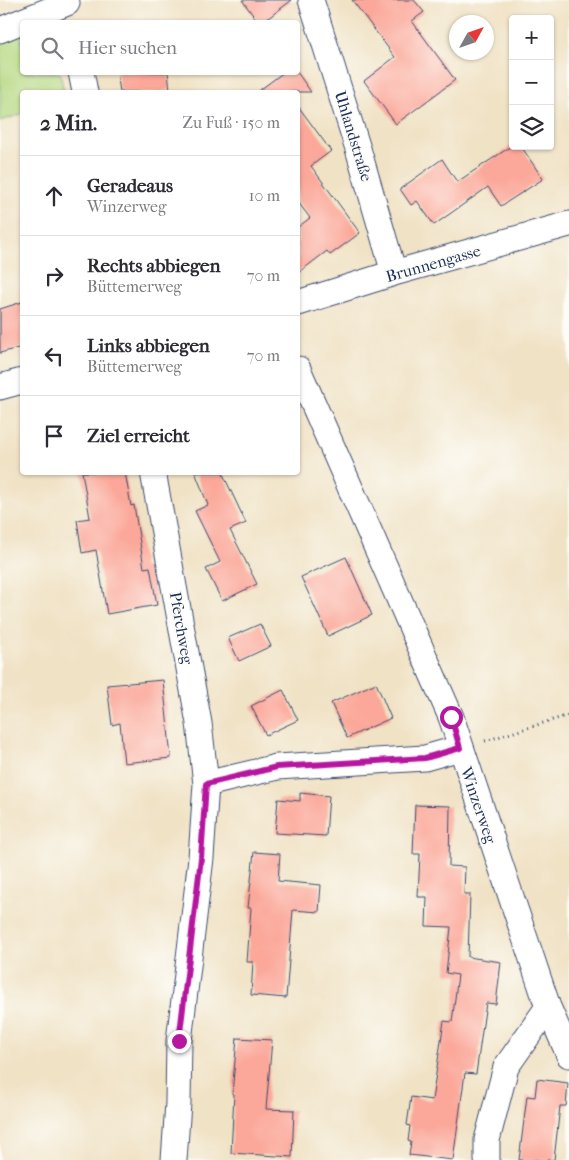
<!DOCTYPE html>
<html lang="de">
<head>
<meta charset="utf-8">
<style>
	:root { --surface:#fff; --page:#f7f7f7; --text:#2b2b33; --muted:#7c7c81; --line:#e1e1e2 }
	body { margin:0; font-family:"IM FELL French Canon",serif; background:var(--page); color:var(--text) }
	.controls { position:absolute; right:15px; top:15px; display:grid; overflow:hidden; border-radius:5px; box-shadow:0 1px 4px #0004 }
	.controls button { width:45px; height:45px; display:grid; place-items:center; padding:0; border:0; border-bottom:1px solid var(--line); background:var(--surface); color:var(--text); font:25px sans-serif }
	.compass { position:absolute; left:449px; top:15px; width:45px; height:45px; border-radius:50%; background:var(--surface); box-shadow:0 1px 4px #0004; rotate:50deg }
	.stop { position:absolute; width:15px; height:15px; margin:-11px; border:4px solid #b5179e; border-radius:50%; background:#fff }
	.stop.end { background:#b5179e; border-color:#fff; box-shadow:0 1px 5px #0008 }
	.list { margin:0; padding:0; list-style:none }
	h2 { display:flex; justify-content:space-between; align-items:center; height:65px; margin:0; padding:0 20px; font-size:21px }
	h2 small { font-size:16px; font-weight:400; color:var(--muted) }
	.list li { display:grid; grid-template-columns:32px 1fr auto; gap:15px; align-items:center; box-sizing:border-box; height:80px; padding:0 20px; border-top:1px solid var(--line) }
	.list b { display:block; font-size:19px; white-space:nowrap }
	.list p { margin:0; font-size:16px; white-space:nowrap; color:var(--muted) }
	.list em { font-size:16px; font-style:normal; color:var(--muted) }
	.icon { flex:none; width:28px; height:28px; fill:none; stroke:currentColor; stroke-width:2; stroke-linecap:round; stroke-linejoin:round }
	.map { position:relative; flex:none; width:569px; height:1160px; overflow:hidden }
	.search { position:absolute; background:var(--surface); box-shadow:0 1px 4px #0004; left:20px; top:20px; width:280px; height:55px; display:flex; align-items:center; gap:12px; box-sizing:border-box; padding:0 18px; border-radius:5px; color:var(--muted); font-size:19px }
	.panel { position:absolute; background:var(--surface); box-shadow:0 1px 4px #0004; left:20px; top:90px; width:280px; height:385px; border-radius:5px }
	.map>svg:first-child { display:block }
	.green { fill:#b6d881; stroke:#688470 }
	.building { fill:#fba799 }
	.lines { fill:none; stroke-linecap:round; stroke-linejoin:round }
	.minor-casing { stroke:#3b4a6d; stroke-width:27 }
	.path { stroke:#3b4a6d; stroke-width:3; stroke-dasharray:1 4; stroke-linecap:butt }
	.minor { stroke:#fff; stroke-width:25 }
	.route { stroke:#b5179e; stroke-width:6 }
	.labels { text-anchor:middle; stroke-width:4; stroke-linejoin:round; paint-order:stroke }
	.street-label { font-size:16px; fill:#1b2f5e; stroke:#fdfcf7 }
</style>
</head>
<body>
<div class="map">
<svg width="569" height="1160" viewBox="0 0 569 1160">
	<rect width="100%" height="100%" fill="#fdfcf7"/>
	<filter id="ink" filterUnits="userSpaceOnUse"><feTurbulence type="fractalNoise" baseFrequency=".02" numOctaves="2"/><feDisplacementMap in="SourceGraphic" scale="10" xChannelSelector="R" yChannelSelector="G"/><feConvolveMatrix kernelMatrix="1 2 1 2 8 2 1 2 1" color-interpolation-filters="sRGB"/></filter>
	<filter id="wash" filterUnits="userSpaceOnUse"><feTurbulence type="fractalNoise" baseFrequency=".0096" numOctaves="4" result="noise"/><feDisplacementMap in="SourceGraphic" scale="20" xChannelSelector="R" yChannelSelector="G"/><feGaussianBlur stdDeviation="1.12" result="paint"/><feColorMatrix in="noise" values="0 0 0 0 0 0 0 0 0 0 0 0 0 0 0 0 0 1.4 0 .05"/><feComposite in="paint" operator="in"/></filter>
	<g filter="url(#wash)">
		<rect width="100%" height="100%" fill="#f0e2c5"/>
		<!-- green -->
		<path class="green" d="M22 28V72L60 73 64 92H22V114L0 121V35Z"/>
		<g id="blocks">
			<!-- building -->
			<path class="building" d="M242 0H292L263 22H258Z
				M352 0H414L424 12 412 21 455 80 396 124 364 81 395 57Z
				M117 72H168L170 90 154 92H120Z
				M284 72H297L311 92H257Z
				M298 106 331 151 311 166 360 233 330 255 327 251 298 273V227L310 218 298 202Z
				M513 145 521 146 543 179 501 206 488 187 434 225 417 201 411 205 400 189 442 159 457 182Z
				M22 302V347L0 353V309Z
				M82 472H125L131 506 134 505 144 568 150 567 157 605 107 614 96 550 82 553 77 520 90 518Z
				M195 472H222L246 523 230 530 257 584 222 601 206 569 220 562 195 511 208 505Z
				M346 557 372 615 328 636 301 577Z
				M260 624 271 646 239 661 228 638Z
				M163 680 171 758 124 763 120 723 112 725 107 685Z
				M376 683 391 718 347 738 331 703Z
				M283 690 298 720 266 735 251 706Z
				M300 793 329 796 326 836 275 833 278 799 300 801Z
				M415 805 450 806 449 866 465 867 464 894H470L468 957 501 962 496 1004 486 1003 476 1074 465 1073 453 1160 409 1155 411 1142 408 1141 410 1126 407 1125 411 1097 432 1100 444 1021 452 1022 458 975 446 973 451 927 426 926 427 897H418L420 854H413Z
				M254 852 280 854 278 881 321 885 319 912 293 910 286 998 251 995 253 962H247L251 908H248Z
				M237 1038 272 1040 266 1109 294 1110 292 1157 231 1153 234 1094H232Z
				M537 1079 568 1083 566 1106H560L554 1160H519L527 1096 535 1097Z"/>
		</g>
	</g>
	<g filter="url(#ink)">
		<use href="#blocks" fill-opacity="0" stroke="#3b4a6d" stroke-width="1"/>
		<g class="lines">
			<!-- minor casing -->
			<g class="minor-casing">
				<path id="minor" d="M311 0 359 152 394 273
					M0 30 67 3
					M81 72 85 92
					M298 303 394 273 569 224
					M298 369 451 717 548 1007 569 1055
					M0 387 22 381
					M153 472 199 723 206 784 201 858 179 1041 178 1103 174 1160
					M206 784 277 767 425 758 460 748
					M487 1160V1140L506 1067 548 1007"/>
			</g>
			<!-- path -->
			<path class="path" d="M485 741 569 715"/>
			<!-- minor -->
			<use href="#minor" class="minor"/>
		</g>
	</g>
	<g class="lines" filter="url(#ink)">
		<!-- route -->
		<path class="route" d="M179 1041 201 858 206 784 277 767 425 758 460 748 451 717"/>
	</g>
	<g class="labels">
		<!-- street labels -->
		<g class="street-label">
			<text transform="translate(354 136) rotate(73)" y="6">Uhlandstraße</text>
			<text transform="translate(433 263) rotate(-16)" y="6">Brunnengasse</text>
			<text transform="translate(182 628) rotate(80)" y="6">Pferchweg</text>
			<text transform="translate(479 805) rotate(71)" y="6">Winzerweg</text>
		</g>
	</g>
</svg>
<div class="controls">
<button>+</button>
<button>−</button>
<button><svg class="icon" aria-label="layers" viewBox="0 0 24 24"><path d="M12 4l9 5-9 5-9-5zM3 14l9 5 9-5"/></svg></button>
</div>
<svg class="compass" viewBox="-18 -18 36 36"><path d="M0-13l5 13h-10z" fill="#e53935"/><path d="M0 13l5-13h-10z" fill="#7c7c81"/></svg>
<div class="stop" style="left:451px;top:717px"></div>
<div class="stop end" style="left:179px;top:1041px"></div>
<div class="search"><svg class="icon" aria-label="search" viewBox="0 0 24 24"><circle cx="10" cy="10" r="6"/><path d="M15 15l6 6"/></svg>Hier suchen</div>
<section class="panel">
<h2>2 Min.<small>Zu Fuß · 150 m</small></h2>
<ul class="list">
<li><svg class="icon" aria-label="ahead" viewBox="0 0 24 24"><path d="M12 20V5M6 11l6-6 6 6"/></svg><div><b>Geradeaus</b><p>Winzerweg</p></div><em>10 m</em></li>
<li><svg class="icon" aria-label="right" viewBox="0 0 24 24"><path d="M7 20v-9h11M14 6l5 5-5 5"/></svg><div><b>Rechts abbiegen</b><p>Büttemerweg</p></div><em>70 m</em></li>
<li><svg class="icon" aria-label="left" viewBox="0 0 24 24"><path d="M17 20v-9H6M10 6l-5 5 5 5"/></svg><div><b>Links abbiegen</b><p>Büttemerweg</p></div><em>70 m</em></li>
<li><svg class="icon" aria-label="arrive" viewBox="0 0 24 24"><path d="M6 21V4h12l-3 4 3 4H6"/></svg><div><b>Ziel erreicht</b></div></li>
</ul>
</section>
</div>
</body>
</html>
